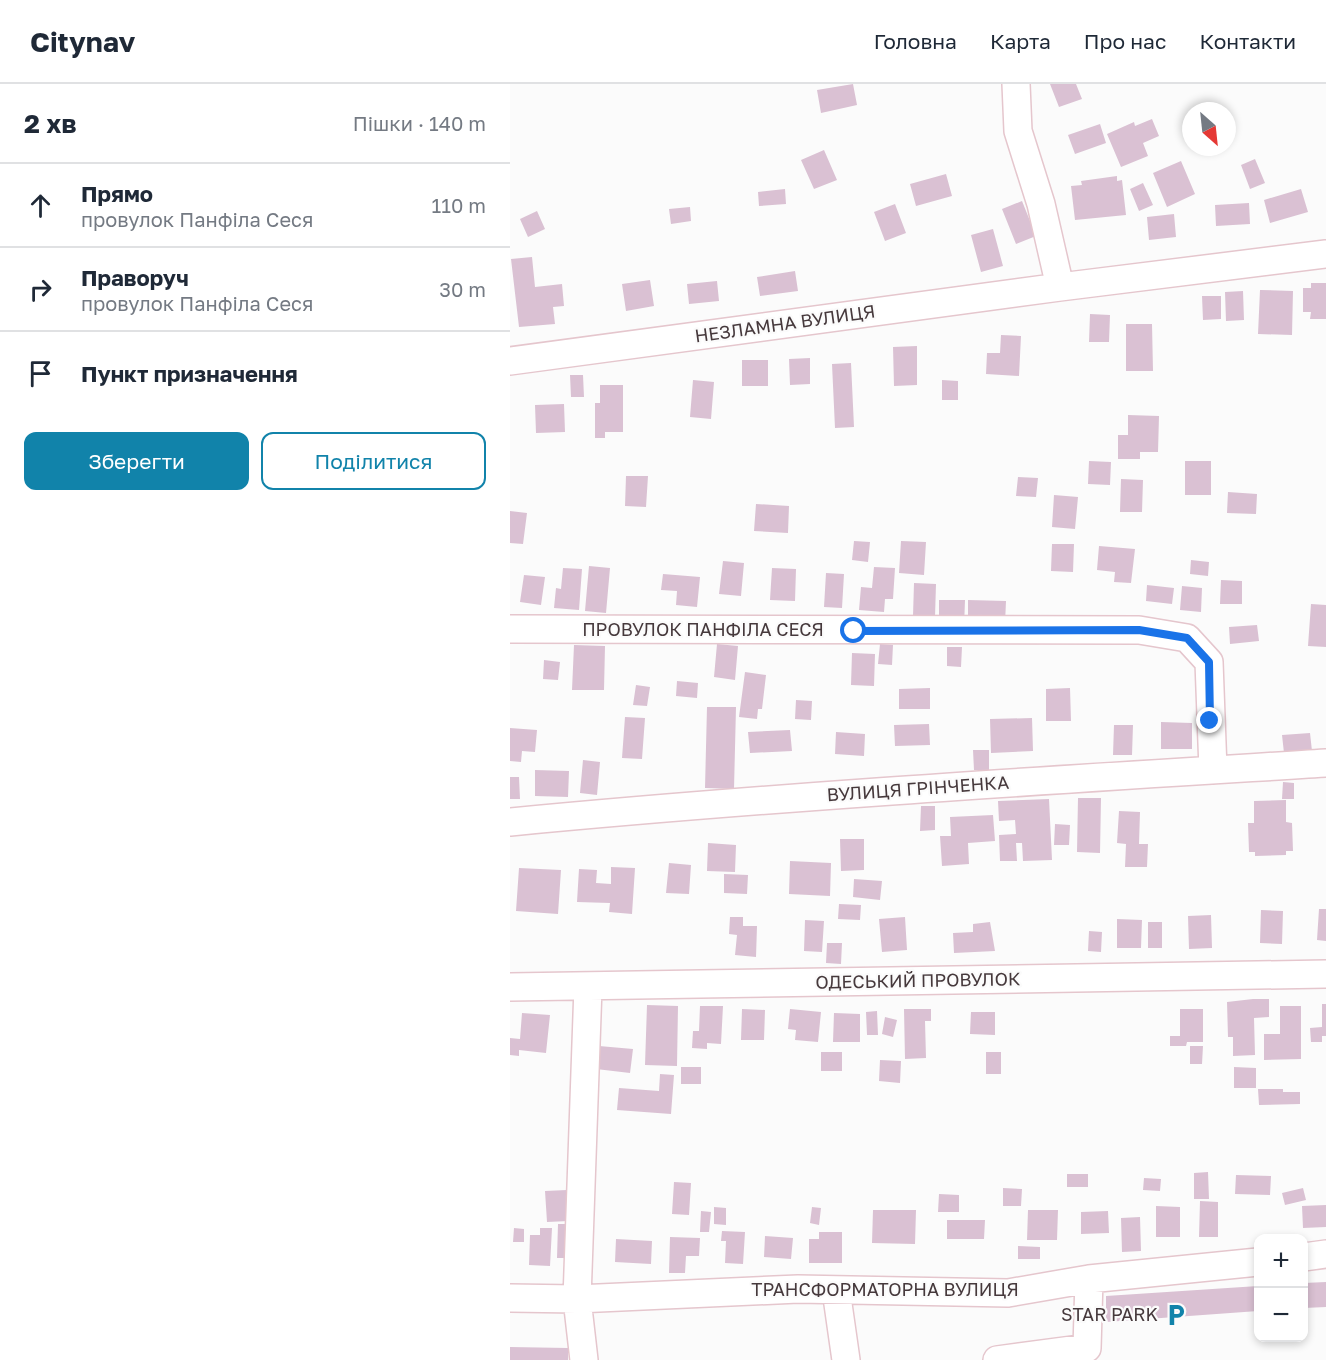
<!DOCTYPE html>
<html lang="uk">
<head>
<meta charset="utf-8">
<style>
	:root { --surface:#fff; --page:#f6f6f7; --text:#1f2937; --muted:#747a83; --line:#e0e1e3; --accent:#1183aa }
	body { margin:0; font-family:"Golos Text",sans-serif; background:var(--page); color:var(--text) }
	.controls { position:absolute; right:18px; bottom:18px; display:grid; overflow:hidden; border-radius:12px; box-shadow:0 3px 9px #0003 }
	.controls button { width:54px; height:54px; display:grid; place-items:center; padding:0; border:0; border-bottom:2px solid var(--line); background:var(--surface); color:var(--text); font:30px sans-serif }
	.compass { position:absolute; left:672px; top:18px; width:54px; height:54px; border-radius:50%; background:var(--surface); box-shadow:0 3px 9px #0003; rotate:153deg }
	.stop { position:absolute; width:18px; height:18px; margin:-14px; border:4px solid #1a73e8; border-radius:50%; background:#fff }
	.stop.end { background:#1a73e8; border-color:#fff; box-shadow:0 2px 6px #0008 }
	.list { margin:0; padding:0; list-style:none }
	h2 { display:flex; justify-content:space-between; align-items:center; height:78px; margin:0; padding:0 24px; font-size:26px }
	h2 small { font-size:20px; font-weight:400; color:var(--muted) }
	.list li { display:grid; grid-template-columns:39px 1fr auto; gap:18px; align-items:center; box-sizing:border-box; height:84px; padding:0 24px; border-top:2px solid var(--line) }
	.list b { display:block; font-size:22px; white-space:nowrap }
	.list p { margin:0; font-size:20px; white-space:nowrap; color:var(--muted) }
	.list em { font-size:20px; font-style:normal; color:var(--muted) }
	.actions { display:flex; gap:12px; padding:18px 24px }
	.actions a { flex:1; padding:14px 0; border:2px solid var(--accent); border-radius:12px; text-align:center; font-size:21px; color:var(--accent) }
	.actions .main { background:var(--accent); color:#fff }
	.icon { flex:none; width:33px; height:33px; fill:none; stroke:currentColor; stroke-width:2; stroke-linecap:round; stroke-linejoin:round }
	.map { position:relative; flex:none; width:816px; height:1276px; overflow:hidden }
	header { display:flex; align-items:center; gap:36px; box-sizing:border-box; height:84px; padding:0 30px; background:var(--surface); border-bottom:2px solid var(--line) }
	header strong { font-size:28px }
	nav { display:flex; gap:33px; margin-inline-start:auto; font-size:21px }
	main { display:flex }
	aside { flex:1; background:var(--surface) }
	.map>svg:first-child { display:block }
	.building { fill:#dac1d3 }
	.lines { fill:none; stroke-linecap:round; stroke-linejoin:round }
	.minor-casing { stroke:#e5c6cd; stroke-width:30 }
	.minor { stroke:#fff; stroke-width:27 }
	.route { stroke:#1a73e8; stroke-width:8 }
	.labels { text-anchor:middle; stroke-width:4.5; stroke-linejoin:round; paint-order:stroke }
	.street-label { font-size:18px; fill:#46393c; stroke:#fbfbfb }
	.poi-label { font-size:18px; fill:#46393c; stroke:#fbfbfb; text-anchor:end }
</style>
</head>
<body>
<header>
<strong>Citynav</strong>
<nav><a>Головна</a><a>Карта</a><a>Про нас</a><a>Контакти</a></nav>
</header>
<main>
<aside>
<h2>2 хв<small>Пішки · 140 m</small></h2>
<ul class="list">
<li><svg class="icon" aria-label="ahead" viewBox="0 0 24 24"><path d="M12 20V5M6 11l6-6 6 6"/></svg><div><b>Прямо</b><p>провулок Панфіла Сеся</p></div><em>110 m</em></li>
<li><svg class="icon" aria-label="right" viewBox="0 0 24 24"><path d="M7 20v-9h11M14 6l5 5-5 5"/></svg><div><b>Праворуч</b><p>провулок Панфіла Сеся</p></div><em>30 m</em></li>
<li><svg class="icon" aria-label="arrive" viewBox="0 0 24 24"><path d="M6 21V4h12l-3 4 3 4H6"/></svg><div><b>Пункт призначення</b></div></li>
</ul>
<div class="actions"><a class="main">Зберегти</a><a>Поділитися</a></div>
</aside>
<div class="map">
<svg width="816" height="1276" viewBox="0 0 816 1276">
	<rect width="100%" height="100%" fill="#fbfbfb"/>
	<!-- building -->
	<path class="building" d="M343 0 347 21 311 29 307 6Z
		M540 0H566L572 15 549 23Z
		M642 35 649 52 633 59 638 72 611 83 597 50 624 38 625 42Z
		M590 40 596 59 565 70 558 51Z
		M314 66 327 96 304 105 291 76Z
		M745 75 755 99 740 105 731 81Z
		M671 77 685 110 657 123 643 89Z
		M436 90 442 112 406 122 400 100Z
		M607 92V97L612 96 616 131 565 136 561 102 572 101 571 97Z
		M633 99 643 121 629 127 620 105Z
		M275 105 276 120 249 122 248 108Z
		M791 105 798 128 760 139 754 116Z
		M512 117 526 152 506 160 492 125Z
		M739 119 740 140 706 142 705 121Z
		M385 120 396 149 375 157 364 128Z
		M180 123 181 137 161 140 159 125Z
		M27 127 35 145 18 153 10 135Z
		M664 130 666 153 639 156 637 133Z
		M483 145 493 182 471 188 461 151Z
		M22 173 25 203 52 200 54 222 43 223 45 240 9 243 1 175Z
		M285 187 288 207 250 212 247 193Z
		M140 196 144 222 116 227 112 200Z
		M207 197 209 217 179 220 177 200Z
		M801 199H816V235H800L801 228H793V204H801Z
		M750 206 783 207 782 251 748 250Z
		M733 207 734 236 716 237 715 208Z
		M692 212H711V235L693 236Z
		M580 230 600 231 599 258H579Z
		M616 240H642L643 287H616Z
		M491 251 511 252 509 292 476 290 477 269H490Z
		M407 262V301L384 302 383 263Z
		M300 274V300L280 301 279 275Z
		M232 276H258V302H232Z
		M341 279 344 343 325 344 322 280Z
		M60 291H73L74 313H61Z
		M183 296 204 298 201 335 180 333Z
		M432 296 448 297V316H432Z
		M90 301H113V348H95V354H85V319H90Z
		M54 320 55 348 26 349 25 321Z
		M618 331 649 332 648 368H630V375H608V351H618Z
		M579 377 601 378 600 401 578 400Z
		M675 377H701V411H675Z
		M116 392H138L136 423 115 422Z
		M508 393 528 394 526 413 506 412Z
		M611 395 633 396 632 428H610Z
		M718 408 747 410 746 430 717 429Z
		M544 411 568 413 565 445 542 443Z
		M246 420 279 422 278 449 244 447Z
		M0 427 17 429 13 460 0 459Z
		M344 457 360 458 358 478 342 476Z
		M391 457 416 458 414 491 389 489Z
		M542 460H564L563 488 541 487Z
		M589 462 625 465 621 499 604 498 605 488 587 486Z
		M681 476 699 478 698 492 680 490Z
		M213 477 234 479 231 512 209 510Z
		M79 482 100 484 96 529 75 527Z
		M364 483 385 484 383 515H375L374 528 349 526 351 503 362 504Z
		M53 484 72 485 69 526 44 524 46 504 51 505Z
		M262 484 286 485 285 517 260 516Z
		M316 489 334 490 332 524 314 523Z
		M153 490 190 493 187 523 166 521 167 507 151 506Z
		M14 491 35 493 31 521 10 518Z
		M711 496 732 497V520H710Z
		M404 499 426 500 425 533 403 532Z
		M637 501 664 504 662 520 636 517Z
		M672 502 692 504 691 528 670 526Z
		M429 516H455L454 544H429Z
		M458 516 496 517 495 540 458 539Z
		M801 520 816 521V563L798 562Z
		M747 541 749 557 720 560 719 543Z
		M207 560 228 562 225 596 204 593Z
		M370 560 383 561 382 581 368 580Z
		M64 561 95 562 94 606H62Z
		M437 563H452L451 583 437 582Z
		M342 569 365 570 364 602 341 601Z
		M34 576 50 578 48 596 33 595Z
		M235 588 256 591 252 625H248L247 635 229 633Z
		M167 597 188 599 187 614 166 612Z
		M126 601 140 603 137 622 123 621Z
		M420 604V625H389V605Z
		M560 604 561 637H536V605Z
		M286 616 302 617 301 636 285 635Z
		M197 623H226L224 705 195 704Z
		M115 633 135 634 132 675 112 674Z
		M522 634 523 667 481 669 480 635Z
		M651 638 682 639V665H651Z
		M419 640 420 661 385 662 384 641Z
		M604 641H623L622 671H603Z
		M0 644 27 646 25 668 12 667 11 678 0 677Z
		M280 646 282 667 240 669 238 648Z
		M326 648 355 650 354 672 325 670Z
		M800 649 802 667 774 669 772 651Z
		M463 666H479V686H464Z
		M73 676 90 678 87 711 70 709Z
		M25 686 59 687 58 713 25 712Z
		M0 693H9L10 715H0Z
		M773 698 784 699V715H772Z
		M568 714H591L590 769 567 768Z
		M539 715 542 776 513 777 512 759H506L507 777H490L489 751 506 750 505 736 489 737 488 717Z
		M776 716V738L782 739 783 767H776V771L745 772V768H739L738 739H744V717Z
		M411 722H425V746L410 747Z
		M609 727 630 728 629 760H638L637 783H615L616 760 607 759Z
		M483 731 485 757 458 759 459 780 432 782 430 752H441L440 733Z
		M545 740 560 741 559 761H544Z
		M330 755H354V786L331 787Z
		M198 759 226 761 225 788 197 787Z
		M280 777 321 779 320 812 279 810Z
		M159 779 181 781 179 810 156 809Z
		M101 783 125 784 122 830 99 828 100 819 67 818 69 785 87 786 86 799 101 800Z
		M9 784 51 786 48 830 6 827Z
		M214 790 238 791 237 810 214 809Z
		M344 795 372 797 370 816 343 813Z
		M329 820 351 821 350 836 328 835Z
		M809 825H816V857L807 856Z
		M751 826 773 827 772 860 750 859Z
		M701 831 702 864 679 865 678 832Z
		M220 833H233V842H247L246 873 225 871 227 851 219 850Z
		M395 833 397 866 372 868 369 835Z
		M607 835 632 836 631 864H607Z
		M295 836 314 837 312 868 294 867Z
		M480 838 485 867 444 869 443 849 463 848V840Z
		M638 838H652V864H638Z
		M579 847 592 848 591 868 578 867Z
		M317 859H332L331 880 316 879Z
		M743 915H759V933L744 934 745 971 723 972V953H718L717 918Z
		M812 920H816V952H812V958H801L800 944 812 943Z
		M137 921 168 922 167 982 135 981Z
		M190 922H213L211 960 197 959V965L182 964 183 947H189Z
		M770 922H791V975L754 976V950H770Z
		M232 925 255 926 254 956H231Z
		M280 925 311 928 308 958 285 956 286 946 278 945Z
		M394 925H421V937H415L416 974 395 975Z
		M670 925H693V958H677L676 962H660V952H670Z
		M367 927 368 951H357L356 928Z
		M461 928H485V951L460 950Z
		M12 929 40 931 36 969 9 966V972L0 971V954L10 955Z
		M324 929 350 930V958H323Z
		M375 933 387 936 383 953 372 950Z
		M89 962 123 965 120 989 86 985Z
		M680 962H693L692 980H680Z
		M311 968H332V987H311Z
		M476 968H491V990H476Z
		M370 976 391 977 390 999 369 997Z
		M171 983H191V1000H171Z
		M724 983 746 984V1004H724Z
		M150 990 164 991 161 1030 107 1026 109 1004 149 1007Z
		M748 1005H773V1008H790V1020L749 1021Z
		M698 1088 699 1115H684V1089Z
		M557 1090H578V1103H557Z
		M726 1091 761 1092 760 1111 725 1110Z
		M634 1094 651 1095 650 1107 633 1106Z
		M164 1098 181 1099 179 1131 162 1130Z
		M493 1104 512 1105 511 1122H493Z
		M793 1104 796 1116 775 1121 772 1109Z
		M57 1106 59 1137 37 1138 35 1107Z
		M429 1110 449 1111V1128H428Z
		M690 1117 708 1118V1153H689Z
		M816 1121V1143L793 1144 792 1122Z
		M646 1122 670 1123V1153H646Z
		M204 1123 216 1124V1141L204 1140Z
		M302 1123 311 1124 309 1141 300 1139Z
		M363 1126H406L405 1160 362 1159Z
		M518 1126H548L547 1156H517Z
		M191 1127 201 1128 199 1148H190Z
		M598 1127 599 1149 571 1150V1128Z
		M630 1133 631 1167 612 1168 611 1134Z
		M437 1136H475L474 1155H437Z
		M48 1140H61L59 1174H47Z
		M4 1144 14 1145V1158H3Z
		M30 1144H42L40 1182 19 1181 20 1151H30Z
		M212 1147 235 1148 233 1180 215 1179 216 1157H211Z
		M309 1148H332V1179H299V1155H309Z
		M255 1152 283 1154 281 1175 254 1173Z
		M160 1153 190 1154 189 1172H176L175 1189H159Z
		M106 1155 142 1157 141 1180 105 1178Z
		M508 1162 530 1163V1175H508Z
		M816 1198V1223L794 1224V1199Z
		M748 1202V1227L596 1238V1212Z
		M0 1263 58 1264V1276H0Z"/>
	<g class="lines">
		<!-- minor casing -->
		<g class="minor-casing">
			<path id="minor" d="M506 0 508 47 531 120 550 203
				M0 277 550 203 816 170
				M0 545 629 546 677 554 699 578 703 686
				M0 738C272 712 544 696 816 679
				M0 903 816 890
				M794 1173 816 1170
				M326 1206 336 1276
				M0 1214 67 1215 288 1205 498 1209 579 1195 748 1178
				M74 1276 67 1215 78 903
				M487 1276 577 1264 579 1195"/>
		</g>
		<!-- minor -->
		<use href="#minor" class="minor"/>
	</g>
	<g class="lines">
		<!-- route -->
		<path class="route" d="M344 547 629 546 677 554 699 578 700 637"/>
	</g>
	<!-- icons -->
	<defs>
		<g id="parking-bare" transform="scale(1.8)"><path d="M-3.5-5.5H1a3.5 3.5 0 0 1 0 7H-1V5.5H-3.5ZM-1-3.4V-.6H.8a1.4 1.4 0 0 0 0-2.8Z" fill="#1183aa" stroke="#fbfbfb" stroke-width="2.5" paint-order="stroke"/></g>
	</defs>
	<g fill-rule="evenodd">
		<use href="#parking-bare" x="666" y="1231"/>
	</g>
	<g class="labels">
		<!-- street labels -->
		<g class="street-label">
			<text transform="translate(275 240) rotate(-8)" y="6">НЕЗЛАМНА ВУЛИЦЯ</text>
			<text x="193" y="552">ПРОВУЛОК ПАНФІЛА СЕСЯ</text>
			<text transform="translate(408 705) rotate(-4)" y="6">ВУЛИЦЯ ГРІНЧЕНКА</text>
			<text transform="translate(408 897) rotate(-1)" y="6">ОДЕСЬКИЙ ПРОВУЛОК</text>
			<text x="375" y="1212">ТРАНСФОРМАТОРНА ВУЛИЦЯ</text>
		</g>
		<!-- poi labels -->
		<g class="poi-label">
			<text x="648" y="1237">STAR PARK</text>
		</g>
	</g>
</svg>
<div class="controls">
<button>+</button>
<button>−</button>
</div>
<svg class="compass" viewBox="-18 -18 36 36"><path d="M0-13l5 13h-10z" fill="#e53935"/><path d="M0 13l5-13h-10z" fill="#747a83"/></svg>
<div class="stop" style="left:344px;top:547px"></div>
<div class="stop end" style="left:700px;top:637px"></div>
</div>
</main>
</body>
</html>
